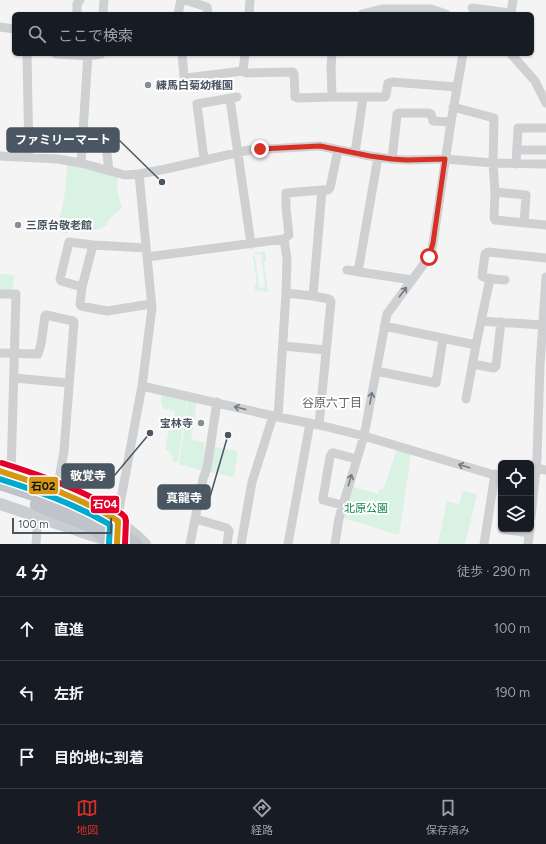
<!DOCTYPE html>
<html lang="ja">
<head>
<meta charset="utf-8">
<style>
	:root { --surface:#171b24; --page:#20242c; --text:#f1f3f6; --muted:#9ea1a6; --line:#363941; --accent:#d93025 }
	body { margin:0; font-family:Figtree,"Noto Sans JP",sans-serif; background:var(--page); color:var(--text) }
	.controls { position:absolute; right:12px; bottom:12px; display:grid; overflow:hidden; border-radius:6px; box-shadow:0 1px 3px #0004 }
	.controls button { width:36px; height:36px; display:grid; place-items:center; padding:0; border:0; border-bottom:1px solid var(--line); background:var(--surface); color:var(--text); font:20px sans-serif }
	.scale { position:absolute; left:12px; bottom:10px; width:100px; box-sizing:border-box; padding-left:4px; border:2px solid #4a5661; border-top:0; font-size:11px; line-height:14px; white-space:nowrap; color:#4a5661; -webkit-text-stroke:3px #fff; paint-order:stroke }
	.stop { position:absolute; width:12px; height:12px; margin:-9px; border:3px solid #d93025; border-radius:50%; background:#fff }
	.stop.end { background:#d93025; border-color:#fff; box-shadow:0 1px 4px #0008 }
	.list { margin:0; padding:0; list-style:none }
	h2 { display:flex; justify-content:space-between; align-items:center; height:52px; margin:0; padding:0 16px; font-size:17px }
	h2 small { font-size:13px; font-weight:400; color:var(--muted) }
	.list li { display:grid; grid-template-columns:26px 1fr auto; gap:12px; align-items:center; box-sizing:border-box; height:64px; padding:0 16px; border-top:1px solid var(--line) }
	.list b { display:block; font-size:15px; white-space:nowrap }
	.list em { font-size:13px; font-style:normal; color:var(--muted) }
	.icon { flex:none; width:22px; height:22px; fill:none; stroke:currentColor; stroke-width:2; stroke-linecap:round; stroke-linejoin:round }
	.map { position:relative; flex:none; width:546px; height:544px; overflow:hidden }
	.search { position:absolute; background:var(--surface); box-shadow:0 1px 3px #0004; left:12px; right:12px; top:12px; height:44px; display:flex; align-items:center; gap:10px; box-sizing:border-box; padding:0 14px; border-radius:6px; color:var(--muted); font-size:15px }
	.sheet { height:244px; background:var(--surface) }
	nav { display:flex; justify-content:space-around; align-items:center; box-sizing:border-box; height:56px; border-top:1px solid var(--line); background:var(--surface); font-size:11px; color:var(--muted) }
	nav a { display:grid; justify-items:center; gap:2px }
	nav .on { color:var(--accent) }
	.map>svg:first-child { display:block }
	.green { fill:#d9f2e3 }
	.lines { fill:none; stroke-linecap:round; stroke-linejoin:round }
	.highway-casing { stroke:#b9bec3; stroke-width:16 }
	.minor { stroke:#ced0d2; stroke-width:9 }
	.major { stroke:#caced1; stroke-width:12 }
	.highway { stroke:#bec4c9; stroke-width:14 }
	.bus-1-casing { stroke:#fff; stroke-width:9 }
	.bus-2-casing { stroke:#fff; stroke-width:9 }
	.bus-3-casing { stroke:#fff; stroke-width:9 }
	.bus-1 { stroke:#d49613; stroke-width:6 }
	.bus-2 { stroke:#00a9ce; stroke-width:6 }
	.bus-3 { stroke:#e4002b; stroke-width:6 }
	.oneway { stroke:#727b83 }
	.route { stroke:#d93025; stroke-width:5 }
	.poi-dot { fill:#868d94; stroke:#fff; stroke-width:1.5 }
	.labels { text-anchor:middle; stroke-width:4; stroke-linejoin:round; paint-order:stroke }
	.poi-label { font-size:11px; font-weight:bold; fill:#4a5661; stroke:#fff; text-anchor:start }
	.park-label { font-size:11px; fill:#17864f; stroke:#fff }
	.neighbourhood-label { font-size:12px; fill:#5f6368; stroke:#fff }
	.leader { fill:none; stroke:#4a5661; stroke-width:1.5 }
	.callout-dot { fill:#4a5661; stroke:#fff; stroke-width:1.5 }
	.callout { fill:#4a5661; stroke:#4a5661; stroke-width:1.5 }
	.callout-label { font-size:12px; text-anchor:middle; font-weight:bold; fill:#fff }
	.line-badge { stroke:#fff; stroke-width:1.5 }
	.badge-label { font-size:11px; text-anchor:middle; font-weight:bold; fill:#fff }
	.pale-badge-label { font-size:11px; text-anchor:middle; font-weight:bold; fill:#111 }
</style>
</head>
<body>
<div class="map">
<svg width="546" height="544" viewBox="0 0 546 544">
	<rect width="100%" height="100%" fill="#f4f4f4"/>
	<!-- green -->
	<path class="green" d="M67 163 118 176 117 190 122 208 109 219 107 225C99 230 90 234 84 224H71L67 234 56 231 63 205 66 184Z
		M265 251 266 261 264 262 268 292 255 290 254 284H257L253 256H255L259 288 265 287 261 254H253V253Z
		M0 274 14 275 13 289 11 291H0Z
		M162 393 187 399 178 462 172 461 173 456 169 455 170 451 165 450 170 423 173 424 175 411 162 408 163 404H161Z
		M188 399 197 401 191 440 205 442 204 455H205L203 471 179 464Z
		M213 447 238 451 234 477 210 472Z
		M397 449 411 453 404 503 399 535 343 518 351 488 354 487 378 494 380 489 383 490Z
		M463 491 477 494 465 544H438L447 501 459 504Z"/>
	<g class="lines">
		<!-- highway casing -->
		<g class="highway-casing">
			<path id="highway" d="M0 482C28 491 57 500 85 513 102 521 119 532 135 544
				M38 505 84 523 93 528 110 541"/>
		</g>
		<!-- minor -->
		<path class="minor" d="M185 0 207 7 208 14
			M472 8 510 13 511 12 513 0
			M77 14V4L80 0
			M103 14 104 0
			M178 14 181 0
			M249 14 250 0
			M362 14 382 9H431L446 14
			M0 27 14 29
			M27 54 29 157
			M56 54 88 56 101 54
			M182 54 184 76 186 78 243 71 246 73 293 72 294 74 295 95V97L298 98 332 97 331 66 332 54
			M511 54 535 81 546 103
			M243 71 245 54
			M332 97H385L386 95 388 83 392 82 457 87
			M230 99C237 147 244 195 251 244
			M453 107 494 118 493 163 495 192 494 218 495 220 546 225
			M83 137 103 135 105 136 109 171
			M517 150H546
			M355 153 363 98
			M0 156 58 159 81 163 125 175 139 174 166 169 249 150 320 146 370 156 392 159 407 160 445 159 493 163 546 164
			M204 159 197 104 237 97
			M392 159 397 115V114L399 113H429L431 114 433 121 451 122
			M81 163 88 54
			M516 164 518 128H546
			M495 192 526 195 524 223
			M284 239 289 235 286 208V193L322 190
			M93 245 82 287 80 304 81 306 107 311 151 304
			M147 257 284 239 287 259 286 293 278 417
			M347 270 412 280
			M358 272 378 157
			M505 280C498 279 489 280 482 276L485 254 488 252 546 258
			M82 287 61 281 60 279 69 242 93 245 146 248
			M286 293 313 296 322 190H328L330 188 338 150
			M0 294H16L11 474
			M313 296 329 299 331 301 319 425
			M481 321 490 279
			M384 326 476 345 481 321 542 325
			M283 346 326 350
			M0 353 38 354 41 344 45 316 46 315 73 321 74 322 64 451 57 490
			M472 364 494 368 496 366 501 322
			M376 371 436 383 443 339
			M14 378 69 383
			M142 386 278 417 319 425 364 436 501 477
			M466 399 476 345
			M536 468 546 470
			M342 505 323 500V498L330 457 332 453H334L356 459
			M531 517 537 458 540 365 546 277
			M196 519 227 528 229 531 227 544
			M502 529 529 533
			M36 544 38 518
			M117 544 118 515 142 386 152 308 139 174
			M190 544 203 479 207 468 217 402
			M241 544 252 482 273 416
			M288 544 310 423
			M335 544 339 518 364 436 387 314 429 257 432 250 451 122 463 54
			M484 544 495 474
			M528 544 530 529"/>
		<!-- major -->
		<path class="major" d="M0 471C54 489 103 503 145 544
			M0 504 106 540"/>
		<!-- highway -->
		<use href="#highway" class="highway"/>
		<!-- bus-1 casing -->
		<g class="bus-1-casing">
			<path id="bus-1" d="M0 471C43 485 79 497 118 521L117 544"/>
		</g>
		<!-- bus-2 casing -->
		<g class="bus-2-casing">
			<path id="bus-2" d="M0 479C38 491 72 503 107 523L110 525 109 544"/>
		</g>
		<!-- bus-3 casing -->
		<g class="bus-3-casing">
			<path id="bus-3" d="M2 463C46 477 83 490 122 514L125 517 126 521 125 544"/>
		</g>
		<!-- bus-1 -->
		<use href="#bus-1" class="bus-1"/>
		<!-- bus-2 -->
		<use href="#bus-2" class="bus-2"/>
		<!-- bus-3 -->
		<use href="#bus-3" class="bus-3"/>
	</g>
	<!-- one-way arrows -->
	<defs><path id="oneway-shaft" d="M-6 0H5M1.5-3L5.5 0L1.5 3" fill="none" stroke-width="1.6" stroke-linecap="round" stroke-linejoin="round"/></defs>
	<g class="oneway">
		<use href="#oneway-shaft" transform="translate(403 292) rotate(-53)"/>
		<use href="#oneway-shaft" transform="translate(371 398) rotate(-79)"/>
		<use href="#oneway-shaft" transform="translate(240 408) rotate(-166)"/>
		<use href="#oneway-shaft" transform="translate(464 466) rotate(-163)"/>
		<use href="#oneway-shaft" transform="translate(350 480) rotate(-73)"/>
	</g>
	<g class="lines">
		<!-- route -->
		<path class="route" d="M260 149 320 146 370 156 392 159 407 160 445 159 433 243 429 257"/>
	</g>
	<!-- markers -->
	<g class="poi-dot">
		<circle cx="148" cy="85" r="4"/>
		<circle cx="18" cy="225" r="4"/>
		<circle cx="201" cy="423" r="4"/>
	</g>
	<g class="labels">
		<!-- poi labels -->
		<g class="poi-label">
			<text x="156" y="89">練馬白菊幼稚園</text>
			<text x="26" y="229">三原台敬老館</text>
			<text x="193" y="427" text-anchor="end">宝林寺</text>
		</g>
		<!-- park labels -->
		<g class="park-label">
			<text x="366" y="512">北原公園</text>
		</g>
		<!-- neighbourhood labels -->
		<g class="neighbourhood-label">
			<text x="332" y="407">谷原六丁目</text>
		</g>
	</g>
	<!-- callouts -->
	<path class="leader" d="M162 182L119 140M150 433L114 476M228 435L210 497"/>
	<g class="callout-dot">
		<circle cx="162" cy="182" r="4"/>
		<circle cx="150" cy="433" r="4"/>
		<circle cx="228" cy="435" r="4"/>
	</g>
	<g class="callout">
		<rect x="7" y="128" width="112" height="24" rx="4"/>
		<rect x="62" y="464" width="52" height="24" rx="4"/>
		<rect x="158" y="485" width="52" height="24" rx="4"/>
	</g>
	<g class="callout-label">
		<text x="63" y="144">ファミリーマート</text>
		<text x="88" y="480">敬覚寺</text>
		<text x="184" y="502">真龍寺</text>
	</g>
	<g class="line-badge">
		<rect x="28" y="476" width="31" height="19" rx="4" fill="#d49613"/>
		<rect x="90" y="495" width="30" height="19" rx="4" fill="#e4002b"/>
	</g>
	<g class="badge-label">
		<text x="105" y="508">石04</text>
	</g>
	<g class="pale-badge-label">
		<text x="43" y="490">石02</text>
	</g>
</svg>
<div class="controls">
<button><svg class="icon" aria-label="locate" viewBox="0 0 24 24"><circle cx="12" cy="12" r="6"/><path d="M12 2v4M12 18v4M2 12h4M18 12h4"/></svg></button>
<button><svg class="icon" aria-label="layers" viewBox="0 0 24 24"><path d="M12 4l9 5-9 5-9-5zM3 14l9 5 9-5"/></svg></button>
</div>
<div class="scale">100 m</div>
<div class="stop" style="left:429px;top:257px"></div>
<div class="stop end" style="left:260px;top:149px"></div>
<div class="search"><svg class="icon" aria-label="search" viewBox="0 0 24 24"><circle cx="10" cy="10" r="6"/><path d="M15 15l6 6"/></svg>ここで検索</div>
</div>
<section class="sheet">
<h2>4 分<small>徒歩 · 290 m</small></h2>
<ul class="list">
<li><svg class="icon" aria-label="ahead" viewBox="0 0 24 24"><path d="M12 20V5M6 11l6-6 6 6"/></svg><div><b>直進</b></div><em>100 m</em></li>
<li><svg class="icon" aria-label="left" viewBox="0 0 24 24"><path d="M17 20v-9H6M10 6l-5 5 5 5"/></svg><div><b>左折</b></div><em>190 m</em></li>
<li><svg class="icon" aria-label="arrive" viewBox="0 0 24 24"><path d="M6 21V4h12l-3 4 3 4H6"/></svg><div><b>目的地に到着</b></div></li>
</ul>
</section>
<nav>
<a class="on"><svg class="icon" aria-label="map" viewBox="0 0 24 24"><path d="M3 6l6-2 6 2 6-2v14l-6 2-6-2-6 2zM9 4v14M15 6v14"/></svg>地図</a>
<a><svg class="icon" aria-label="directions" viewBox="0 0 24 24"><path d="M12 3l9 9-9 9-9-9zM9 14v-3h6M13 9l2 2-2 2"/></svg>経路</a>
<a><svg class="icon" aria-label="saved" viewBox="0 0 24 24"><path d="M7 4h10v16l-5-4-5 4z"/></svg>保存済み</a>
</nav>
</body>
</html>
